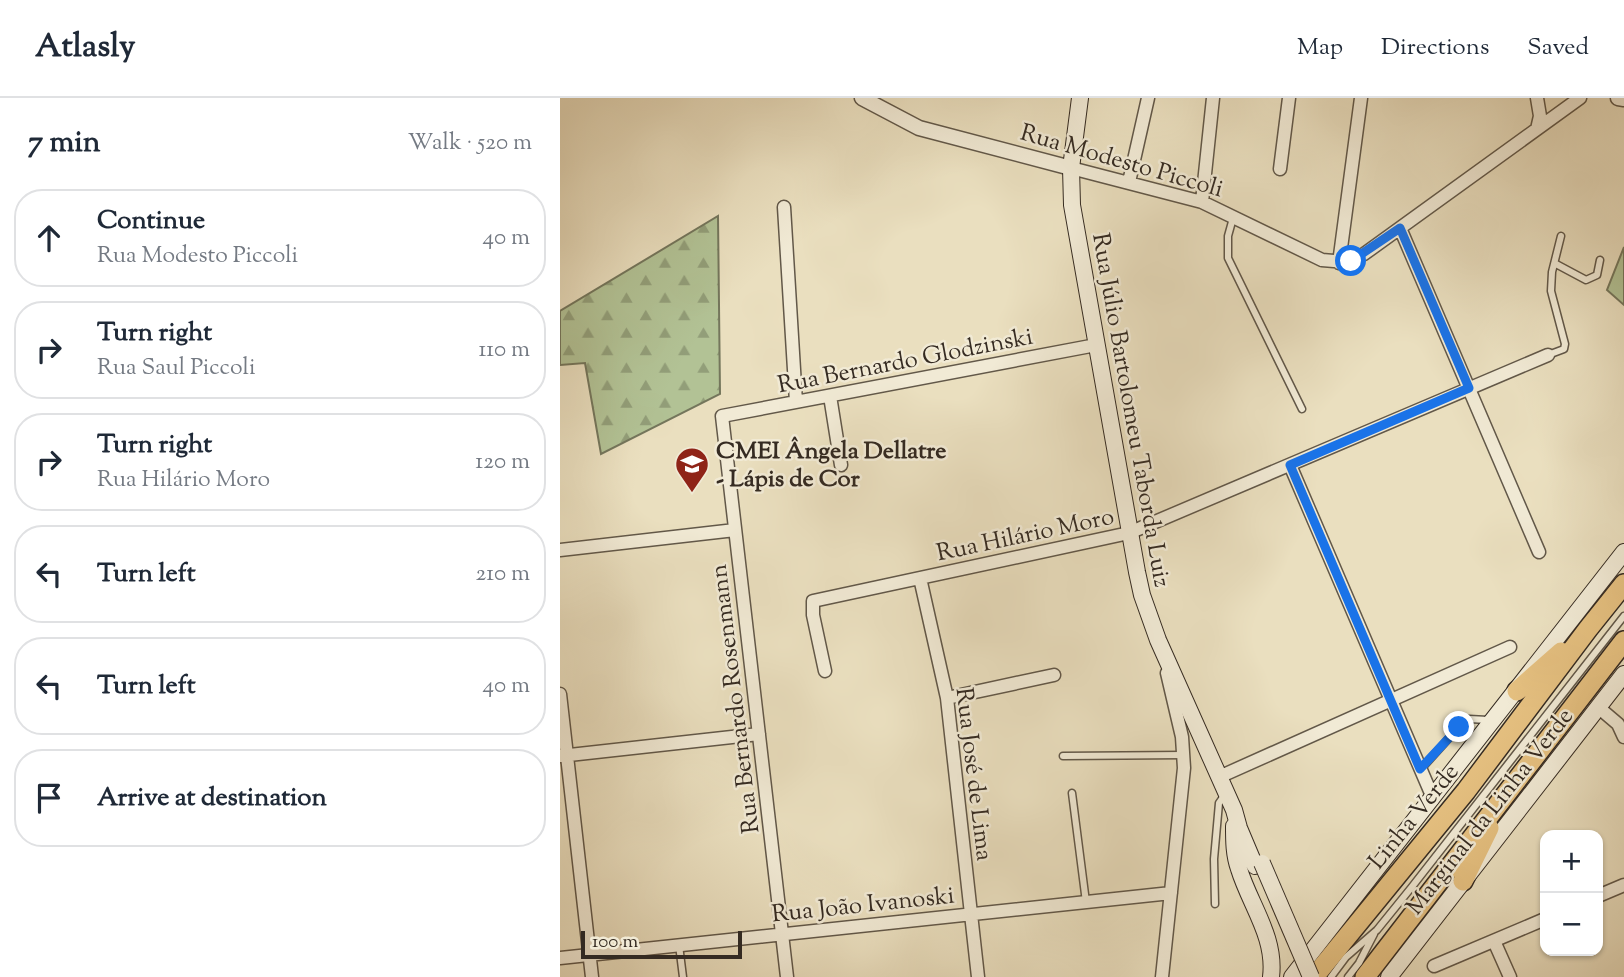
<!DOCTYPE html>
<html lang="en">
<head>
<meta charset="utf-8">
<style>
	:root { --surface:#fff; --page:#f2f2f3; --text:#1f2937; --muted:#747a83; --line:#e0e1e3 }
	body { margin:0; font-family:"Sorts Mill Goudy",serif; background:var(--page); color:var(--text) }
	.controls { position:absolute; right:21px; bottom:21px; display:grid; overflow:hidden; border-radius:14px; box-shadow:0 2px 5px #0004 }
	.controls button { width:63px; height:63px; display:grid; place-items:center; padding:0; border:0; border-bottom:2px solid var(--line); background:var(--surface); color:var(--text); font:35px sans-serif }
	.scale { position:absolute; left:21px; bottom:18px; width:161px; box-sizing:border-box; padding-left:7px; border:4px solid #352b22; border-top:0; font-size:19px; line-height:24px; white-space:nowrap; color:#352b22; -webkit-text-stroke:5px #f1ead5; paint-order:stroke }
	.stop { position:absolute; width:21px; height:21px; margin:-16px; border:5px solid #1a73e8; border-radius:50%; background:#fff }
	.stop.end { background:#1a73e8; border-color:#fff; box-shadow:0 2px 7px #0008 }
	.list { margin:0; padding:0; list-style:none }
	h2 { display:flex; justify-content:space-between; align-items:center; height:91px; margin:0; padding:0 28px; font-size:30px }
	h2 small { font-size:23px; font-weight:400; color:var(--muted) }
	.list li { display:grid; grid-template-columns:46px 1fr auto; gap:21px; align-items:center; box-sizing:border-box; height:98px; margin:0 14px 14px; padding:0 14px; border:2px solid var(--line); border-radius:28px }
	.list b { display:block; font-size:26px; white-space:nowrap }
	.list p { margin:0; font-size:23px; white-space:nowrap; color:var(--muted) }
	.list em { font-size:23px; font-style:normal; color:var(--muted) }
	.icon { flex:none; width:38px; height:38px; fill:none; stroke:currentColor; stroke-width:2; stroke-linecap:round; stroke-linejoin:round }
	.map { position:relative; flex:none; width:1064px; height:879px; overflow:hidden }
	header { display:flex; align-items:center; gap:42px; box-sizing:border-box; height:98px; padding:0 35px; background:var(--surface); border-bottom:2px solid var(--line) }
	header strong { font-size:33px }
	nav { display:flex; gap:38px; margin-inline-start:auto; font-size:24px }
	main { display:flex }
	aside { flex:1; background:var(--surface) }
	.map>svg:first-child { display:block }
	.green { fill:#b2c295; stroke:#74765c; stroke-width:2 }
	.forest { fill:url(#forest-firs); stroke:#74765c; stroke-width:2 }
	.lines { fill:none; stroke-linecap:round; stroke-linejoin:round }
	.service-casing { stroke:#625849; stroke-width:9 }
	.minor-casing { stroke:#625849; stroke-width:15 }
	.tertiary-casing { stroke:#625849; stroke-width:17 }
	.secondary-casing { stroke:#352b22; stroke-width:18 }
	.trunk-casing { stroke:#352b22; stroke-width:22 }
	.service { stroke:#f1ead5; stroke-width:6 }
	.minor { stroke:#f1ead5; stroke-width:12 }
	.tertiary { stroke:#f1ead5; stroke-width:14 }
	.secondary { stroke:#f1ead5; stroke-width:16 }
	.trunk { stroke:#e5c080; stroke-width:19 }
	.secondary-bridge-casing { stroke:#352b22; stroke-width:18; stroke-linecap:butt }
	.secondary-bridge { stroke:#f1ead5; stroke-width:16 }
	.route { stroke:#1a73e8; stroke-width:9 }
	.labels { text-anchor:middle; stroke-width:5; stroke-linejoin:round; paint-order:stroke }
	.street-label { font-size:24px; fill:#352b22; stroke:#f1ead5 }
	.poi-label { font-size:24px; font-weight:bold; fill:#352b22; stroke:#f1ead5; text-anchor:start }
</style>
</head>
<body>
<header>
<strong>Atlasly</strong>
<nav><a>Map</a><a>Directions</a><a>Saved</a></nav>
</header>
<main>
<aside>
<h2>7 min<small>Walk · 520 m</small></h2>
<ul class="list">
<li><svg class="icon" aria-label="ahead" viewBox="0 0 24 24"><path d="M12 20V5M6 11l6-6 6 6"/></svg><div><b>Continue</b><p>Rua Modesto Piccoli</p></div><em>40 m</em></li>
<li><svg class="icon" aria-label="right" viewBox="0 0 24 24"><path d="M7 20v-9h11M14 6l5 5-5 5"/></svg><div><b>Turn right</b><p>Rua Saul Piccoli</p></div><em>110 m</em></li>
<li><svg class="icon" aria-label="right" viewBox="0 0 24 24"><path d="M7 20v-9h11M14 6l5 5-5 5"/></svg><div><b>Turn right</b><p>Rua Hilário Moro</p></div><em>120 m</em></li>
<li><svg class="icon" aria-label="left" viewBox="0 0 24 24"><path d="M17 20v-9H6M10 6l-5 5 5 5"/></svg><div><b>Turn left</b></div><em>210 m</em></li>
<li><svg class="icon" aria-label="left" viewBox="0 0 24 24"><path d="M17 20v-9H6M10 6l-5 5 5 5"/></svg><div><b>Turn left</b></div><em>40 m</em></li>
<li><svg class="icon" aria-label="arrive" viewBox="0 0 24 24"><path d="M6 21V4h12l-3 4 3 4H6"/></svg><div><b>Arrive at destination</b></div></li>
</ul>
</aside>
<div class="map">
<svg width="1064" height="879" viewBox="0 0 1064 879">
	<defs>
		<pattern id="forest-firs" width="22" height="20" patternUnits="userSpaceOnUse" patternTransform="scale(1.75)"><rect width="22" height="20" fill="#b2c295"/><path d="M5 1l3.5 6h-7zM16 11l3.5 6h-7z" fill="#929e79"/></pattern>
	</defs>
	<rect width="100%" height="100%" fill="#eadfbf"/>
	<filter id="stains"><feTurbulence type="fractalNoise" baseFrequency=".00286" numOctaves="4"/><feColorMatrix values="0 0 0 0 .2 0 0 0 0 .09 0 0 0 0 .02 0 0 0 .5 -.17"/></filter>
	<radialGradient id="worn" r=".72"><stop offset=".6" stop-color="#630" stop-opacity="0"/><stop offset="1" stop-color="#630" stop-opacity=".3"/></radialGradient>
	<!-- green -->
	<path class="green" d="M1064 149V207L1047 192Z"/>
	<!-- forest -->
	<path class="forest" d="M158 118 160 296 41 356 25 265 0 267V213Z"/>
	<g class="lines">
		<!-- service casing -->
		<g class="service-casing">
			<path id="service" d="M673 120 668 138V160L742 311
				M996 166 1026 182 1037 177 1040 162
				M988 257 1004 251 1005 246 991 193 992 174 1001 138
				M503 658 624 657
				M862 670 899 629 909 621 928 622
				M512 695 526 804
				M655 806 654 761 659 705 666 695
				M119 847 123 879
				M771 879 786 859 817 832 851 790 1064 518
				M788 879 799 865 814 836"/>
		</g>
		<!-- minor casing -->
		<g class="minor-casing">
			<path id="minor" d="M977 31 980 18 977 0
				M511 70 642 104 762 162 786 164 804 156 1020 0
				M720 71 729 0
				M569 84 588 0
				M642 104 653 0
				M224 109 236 304
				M840 130 979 454
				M779 165 801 0
				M270 298 281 367
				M730 367 873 700
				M0 452 175 432
				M360 480 387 600 418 879
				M265 573 253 517V503L569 435 988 257
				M0 596 32 879
				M387 600 494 577
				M1038 609 1058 626 1064 639
				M0 658 199 636
				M659 679 950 549
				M1038 798 1064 787
				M934 843 950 879
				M0 860 611 795
				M874 868 985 821
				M227 879 162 318 536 247
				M602 879 624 670 622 639 607 575"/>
		</g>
		<!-- tertiary casing -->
		<g class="tertiary-casing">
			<path id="tertiary" d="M302 0 359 30 511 70
				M1058 0 1064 1"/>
		</g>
		<!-- secondary casing -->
		<g class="secondary-casing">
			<path id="secondary" d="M520 0 511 70 512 107 577 474 582 497 598 542 674 712 679 730 695 768
				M674 728C674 743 674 757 679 771 690 807 716 839 711 879
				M732 879 1064 454
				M829 879 1064 576"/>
		</g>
		<!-- trunk casing -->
		<g class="trunk-casing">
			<path id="trunk" d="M957 593 1001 554
				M903 783 929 730
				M754 879 906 693 1028 531 1064 486
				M805 879 1064 543"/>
		</g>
		<!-- service -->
		<use href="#service" class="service"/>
		<!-- minor -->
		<use href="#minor" class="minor"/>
		<!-- tertiary -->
		<use href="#tertiary" class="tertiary"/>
		<!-- secondary -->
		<use href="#secondary" class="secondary"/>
		<!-- trunk -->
		<use href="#trunk" class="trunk"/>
		<!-- secondary-bridge casing -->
		<g class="secondary-bridge-casing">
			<path id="secondary-bridge" d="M702 765 751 879"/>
		</g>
		<!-- secondary-bridge -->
		<use href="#secondary-bridge" class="secondary-bridge"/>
	</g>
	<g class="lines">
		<!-- route -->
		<path class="route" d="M791 163 840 130 909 290 730 367 860 671 899 629"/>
	</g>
	<!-- icons -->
	<defs>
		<g id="school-pin" transform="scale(1.75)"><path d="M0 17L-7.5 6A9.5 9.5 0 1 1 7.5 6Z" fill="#8f2418" stroke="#f1ead5"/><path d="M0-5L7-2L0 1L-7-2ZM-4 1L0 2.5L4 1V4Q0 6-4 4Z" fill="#fff"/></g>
	</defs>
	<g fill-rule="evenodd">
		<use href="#school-pin" x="132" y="366"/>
	</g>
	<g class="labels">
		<!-- street labels -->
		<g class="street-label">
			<text transform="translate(562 62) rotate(16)" y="8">Rua Modesto Piccoli</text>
			<text transform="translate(345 262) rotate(-11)" y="8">Rua Bernardo Glodzinski</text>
			<text transform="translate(572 312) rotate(80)" y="8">Rua Júlio Bartolomeu Taborda Luiz</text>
			<text transform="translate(465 436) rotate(-12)" y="8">Rua Hilário Moro</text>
			<text transform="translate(174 601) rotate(-97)" y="8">Rua Bernardo Rosenmann</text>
			<text transform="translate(415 676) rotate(83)" y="8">Rua José de Lima</text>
			<text transform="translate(929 713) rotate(-52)" y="8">Marginal da Linha Verde</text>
			<text transform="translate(853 718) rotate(-51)" y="8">Linha Verde</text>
			<text transform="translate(303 806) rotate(-6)" y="8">Rua João Ivanoski</text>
		</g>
		<!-- poi labels -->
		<g class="poi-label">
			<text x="156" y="360">CMEI Ângela Dellatre<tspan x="156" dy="28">- Lápis de Cor</tspan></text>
		</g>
	</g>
	<rect width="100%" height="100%" filter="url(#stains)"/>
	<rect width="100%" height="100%" fill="url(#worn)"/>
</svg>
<div class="controls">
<button>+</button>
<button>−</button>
</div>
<div class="scale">100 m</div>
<div class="stop" style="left:791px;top:163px"></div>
<div class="stop end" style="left:899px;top:629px"></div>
</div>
</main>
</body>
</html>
